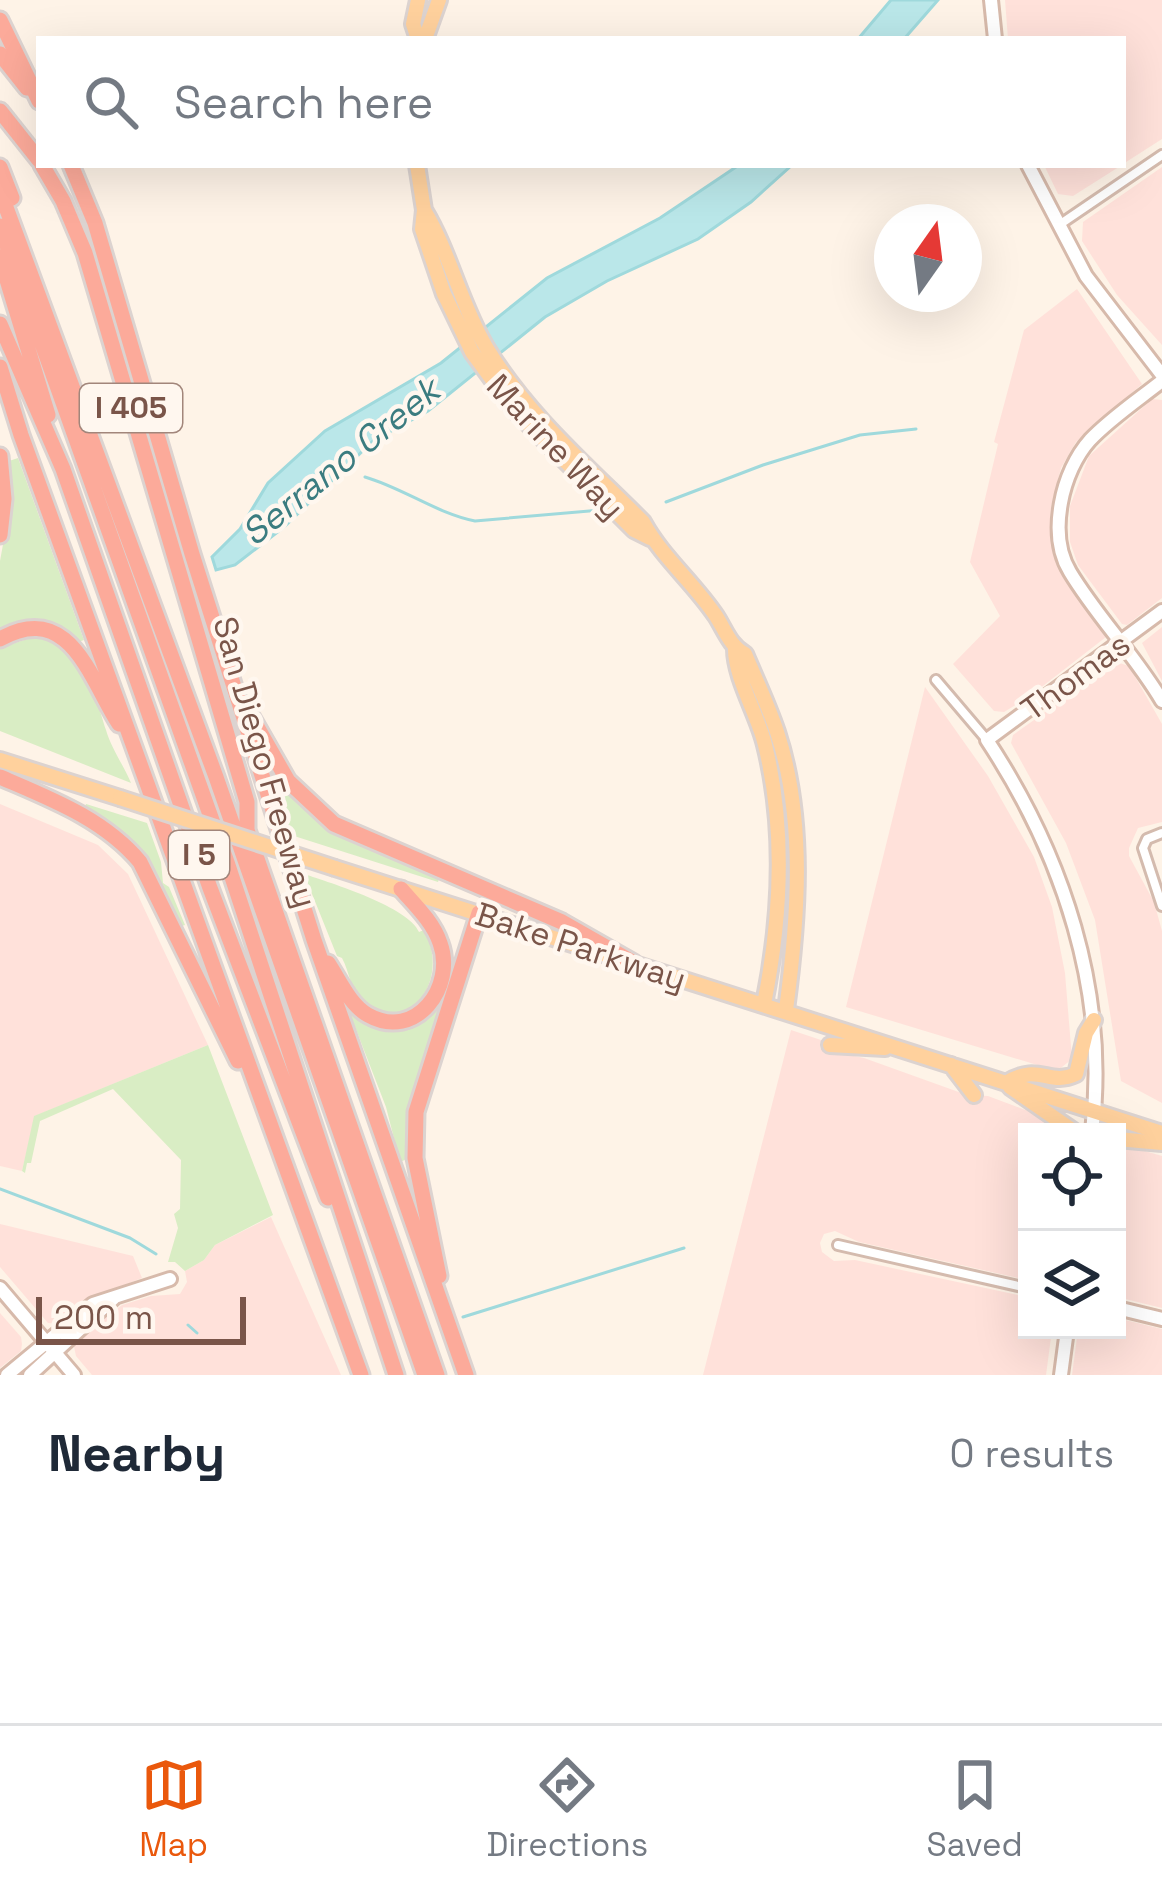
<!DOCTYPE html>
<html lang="en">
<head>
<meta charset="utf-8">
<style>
	:root { --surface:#fff; --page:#f2f2f3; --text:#1f2937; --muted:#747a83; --line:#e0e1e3; --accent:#ea580c }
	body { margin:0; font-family:"Space Grotesk",sans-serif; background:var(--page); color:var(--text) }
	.controls { position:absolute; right:36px; bottom:36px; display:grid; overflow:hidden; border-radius:0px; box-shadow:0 12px 48px #0002 }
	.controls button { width:108px; height:108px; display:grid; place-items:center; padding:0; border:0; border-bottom:3px solid var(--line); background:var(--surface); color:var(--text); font:60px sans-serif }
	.compass { position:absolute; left:874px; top:204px; width:108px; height:108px; border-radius:50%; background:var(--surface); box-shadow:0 12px 48px #0002; rotate:14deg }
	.scale { position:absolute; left:36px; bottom:30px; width:210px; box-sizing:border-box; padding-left:12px; border:6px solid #7a5549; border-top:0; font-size:33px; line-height:42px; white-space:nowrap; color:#7a5549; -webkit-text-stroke:9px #fff7ef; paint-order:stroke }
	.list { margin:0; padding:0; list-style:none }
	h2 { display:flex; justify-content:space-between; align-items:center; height:156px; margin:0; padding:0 48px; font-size:51px }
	h2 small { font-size:39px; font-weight:400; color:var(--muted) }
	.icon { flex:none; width:66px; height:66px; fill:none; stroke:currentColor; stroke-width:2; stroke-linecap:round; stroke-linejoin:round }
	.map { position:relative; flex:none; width:1162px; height:1375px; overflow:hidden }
	.search { position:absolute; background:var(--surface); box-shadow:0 12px 48px #0002; left:36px; right:36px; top:36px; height:132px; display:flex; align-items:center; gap:30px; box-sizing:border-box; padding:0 42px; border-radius:0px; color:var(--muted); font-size:45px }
	.sheet { height:348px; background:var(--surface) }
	nav { display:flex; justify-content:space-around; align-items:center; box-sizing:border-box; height:168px; border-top:3px solid var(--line); background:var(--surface); font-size:33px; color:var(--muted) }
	nav a { display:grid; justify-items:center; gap:6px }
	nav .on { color:var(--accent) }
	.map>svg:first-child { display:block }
	.commercial { fill:#ffe1da }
	.green { fill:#d9edc4 }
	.water { fill:#bae7e9; stroke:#9fd9dc; stroke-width:3 }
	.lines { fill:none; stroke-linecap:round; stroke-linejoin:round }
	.stream { stroke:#9fd9dc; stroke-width:3 }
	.street-casing { stroke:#d4bbae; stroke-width:14 }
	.secondary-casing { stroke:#d7baab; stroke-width:18 }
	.primary-casing { stroke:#dcd3d0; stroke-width:20 }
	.highway-casing { stroke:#dcd3d0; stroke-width:21 }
	.street { stroke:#fff; stroke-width:8 }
	.secondary { stroke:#fff; stroke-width:12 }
	.primary { stroke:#ffd19d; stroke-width:14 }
	.highway { stroke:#fcaa9a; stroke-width:15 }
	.primary-bridge-casing { stroke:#dcd3d0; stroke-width:20; stroke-linecap:butt }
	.primary-bridge { stroke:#ffd19d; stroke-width:14 }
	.labels { text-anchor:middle; stroke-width:9; stroke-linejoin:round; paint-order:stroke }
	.shield { fill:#fff7ef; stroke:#a2867b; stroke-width:3 }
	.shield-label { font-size:30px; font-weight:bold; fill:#7a5549 }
	.street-label { font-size:33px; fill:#7a5549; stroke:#fff7ef }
	.water-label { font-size:36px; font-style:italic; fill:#3b7c80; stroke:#fff7ef }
</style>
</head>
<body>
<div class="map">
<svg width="1162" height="1375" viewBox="0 0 1162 1375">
	<rect width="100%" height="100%" fill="#fef3e7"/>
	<!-- commercial -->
	<path class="commercial" d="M1005 0H1162V139L1123 164V39H1008Z
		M1044 165H1122L1073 196 1058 194Z
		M1162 167V345L1117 295 1082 241 1083 222Z
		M1077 289 1142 384 1076 442 1061 468 1051 507 1050 531 1055 560 1106 637 1030 696 1004 712 994 711 953 664 1000 616 970 562 998 444 994 442 1024 330Z
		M1152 399 1162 400V598L1127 625 1122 624 1078 565 1070 542V506L1089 456Z
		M1162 627V681L1142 643Z
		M1116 662 1129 666 1162 724V822L1138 828 1129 848V856L1154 902 1162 931V1103L1121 1081 1095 920 1066 843 1011 743 1013 735Z
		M925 687 988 776 1034 857 1052 907 1065 973 1072 1059 1057 1071 846 1007Z
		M0 804 98 845 128 874 208 1045 35 1116 22 1171 0 1166Z
		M791 1030 821 1040 820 1049 864 1058 967 1095 988 1096 1031 1112 1067 1132H1027V1280L859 1242 835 1231 824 1234 820 1243 822 1252 834 1261 855 1260 1027 1297V1330H1052L1046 1375H703Z
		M1124 1145 1162 1156V1308L1117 1297V1149Z
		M271 1217 341 1375H92L76 1356 73 1342 122 1305 151 1296 180 1294 187 1282 185 1271 204 1260 215 1245Z
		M0 1224 133 1256 142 1278 94 1297 60 1324 48 1323 0 1267Z
		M0 1313 21 1337 22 1344 21 1351 0 1368Z
		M1117 1318 1162 1329V1375H1072L1078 1330H1117Z"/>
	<!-- green -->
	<path class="green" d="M18 458 84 640 78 642 69 634 0 632V561L12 495 9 461Z
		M33 637C79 641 95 693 106 730 111 748 124 766 131 783L0 731V648Z
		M276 774C317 830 378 849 440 876L438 882 291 835 273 775Z
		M86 804 147 823 161 862 163 883 169 887 185 925 179 927 145 859 84 810Z
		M304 874C331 883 409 907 419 932L424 930C454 984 400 1044 361 999 349 986 350 973 342 958L337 956Z
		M438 1001 444 1003 414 1091 409 1158 400 1162 386 1107 350 1014 382 1027Z
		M208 1045 273 1215 215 1245 204 1260 185 1271 175 1262H168L178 1228 174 1214 180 1209 181 1160 113 1089 40 1121 31 1163H27L25 1173 22 1171 34 1116Z"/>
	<!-- water -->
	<path class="water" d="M891 0H938L904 39H858Z
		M739 165H792L751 202 698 239 607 281 545 317 428 411 373 441 284 527 235 565 216 570 212 557 240 529 268 483 325 431 441 363 547 278 660 218Z"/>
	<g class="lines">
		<!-- stream -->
		<path class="stream" d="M365 477C403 488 438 514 475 521L601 510
			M666 502 763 465 860 435 916 429
			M0 1189 130 1238 156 1254
			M463 1317 684 1248
			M188 1325 197 1333"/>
		<!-- street casing -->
		<g class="street-casing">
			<path id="street" d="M1059 225 1162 155
				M936 680 987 740
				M1162 833 1147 839 1143 848 1162 906
				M838 1245 1027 1288"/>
		</g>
		<!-- secondary casing -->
		<g class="secondary-casing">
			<path id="secondary" d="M991 0 995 39
				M1028 165 1086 276 1162 375
				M1162 381C1138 400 1111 418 1090 440 1062 471 1047 534 1070 572 1097 617 1135 655 1162 701
				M1092 1132C1109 993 1063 855 987 740L1162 611
				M0 1288 74 1375
				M1117 1308 1162 1319
				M7 1375 93 1304 170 1279
				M30 1375 114 1298
				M1061 1375 1067 1330"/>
		</g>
		<!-- primary casing -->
		<g class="primary-casing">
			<path id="primary" d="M418 39 413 24 418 0
				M425 39 439 0
				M417 165 424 210 422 229 444 294 472 352 516 412 634 530 650 538
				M424 210C450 253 460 303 486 347 527 415 588 467 643 522 662 557 694 583 716 616 725 630 730 646 745 654 756 680 768 705 777 732 806 820 798 920 786 1010
				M735 649C735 678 758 715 765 745 786 830 781 919 764 1004
				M0 760 120 798
				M335 868 1162 1133
				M830 1045 885 1048
				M951 1065 974 1095
				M1006 1083C1040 1062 1048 1087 1076 1074L1086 1033 1094 1020
				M1010 1087 1075 1132
				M1117 1139 1162 1143"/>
		</g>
		<!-- highway casing -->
		<g class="highway-casing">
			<path id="highway" d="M0 20 39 101
				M0 54 27 88
				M0 111 39 160
				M42 165 63 201 85 253 247 802V830L437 1375
				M71 165 95 223 192 554 314 940 466 1375
				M0 167 12 198
				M0 191 216 777 425 1375
				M0 226 228 865 396 1375
				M0 257 48 415
				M0 324 63 469 210 888 328 1198
				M0 367 21 435 361 1375
				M0 456 4 499 0 535
				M0 639C70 600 90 679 119 724
				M252 718 288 781 334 824 562 922 634 963
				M0 777C51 799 104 819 140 862L238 1061
				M328 963C340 981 350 1005 368 1015 416 1042 456 986 440 943 433 922 415 905 401 889
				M439 1276 415 1158 416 1112 479 913"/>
		</g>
		<!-- street -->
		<use href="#street" class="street"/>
		<!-- secondary -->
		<use href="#secondary" class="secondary"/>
		<!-- primary -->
		<use href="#primary" class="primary"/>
		<!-- highway -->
		<use href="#highway" class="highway"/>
		<!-- primary-bridge casing -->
		<g class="primary-bridge-casing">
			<path id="primary-bridge" d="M120 798 335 868"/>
		</g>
		<!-- primary-bridge -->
		<use href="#primary-bridge" class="primary-bridge"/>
	</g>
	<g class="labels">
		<!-- shield labels -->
		<g class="shield">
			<rect x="80" y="384" width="102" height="48" rx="9"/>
			<rect x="169" y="831" width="60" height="48" rx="9"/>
		</g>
		<g class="shield-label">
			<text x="131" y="418">I 405</text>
			<text x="199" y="865">I 5</text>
		</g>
		<!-- street labels -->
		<g class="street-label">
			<text transform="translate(556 446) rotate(47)" y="12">Marine Way</text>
			<text transform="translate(1075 676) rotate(-36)" y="12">Thomas</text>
			<text transform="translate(266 762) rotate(74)" y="12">San Diego Freeway</text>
			<text transform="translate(581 946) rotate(18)" y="12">Bake Parkway</text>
		</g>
		<!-- water labels -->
		<g class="water-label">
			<text transform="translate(340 461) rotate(-39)" y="13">Serrano Creek</text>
		</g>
	</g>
</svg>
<div class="controls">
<button><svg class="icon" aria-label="locate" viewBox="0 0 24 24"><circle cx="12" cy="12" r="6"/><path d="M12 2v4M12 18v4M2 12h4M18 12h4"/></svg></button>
<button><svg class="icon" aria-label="layers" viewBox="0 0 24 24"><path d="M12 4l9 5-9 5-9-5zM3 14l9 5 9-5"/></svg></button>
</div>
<svg class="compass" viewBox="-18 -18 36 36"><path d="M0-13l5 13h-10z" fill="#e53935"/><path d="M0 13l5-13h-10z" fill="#747a83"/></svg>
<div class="scale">200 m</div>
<div class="search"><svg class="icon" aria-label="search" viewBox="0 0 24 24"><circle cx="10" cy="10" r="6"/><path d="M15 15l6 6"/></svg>Search here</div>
</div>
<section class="sheet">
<h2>Nearby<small>0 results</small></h2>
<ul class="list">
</ul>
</section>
<nav>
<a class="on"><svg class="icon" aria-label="map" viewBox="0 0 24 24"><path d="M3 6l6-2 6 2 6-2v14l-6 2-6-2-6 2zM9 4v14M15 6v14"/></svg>Map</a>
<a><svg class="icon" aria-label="directions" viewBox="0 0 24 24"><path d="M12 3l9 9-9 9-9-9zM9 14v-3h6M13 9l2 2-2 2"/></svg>Directions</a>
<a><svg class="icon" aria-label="saved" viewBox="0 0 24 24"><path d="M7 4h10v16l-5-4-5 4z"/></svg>Saved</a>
</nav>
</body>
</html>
